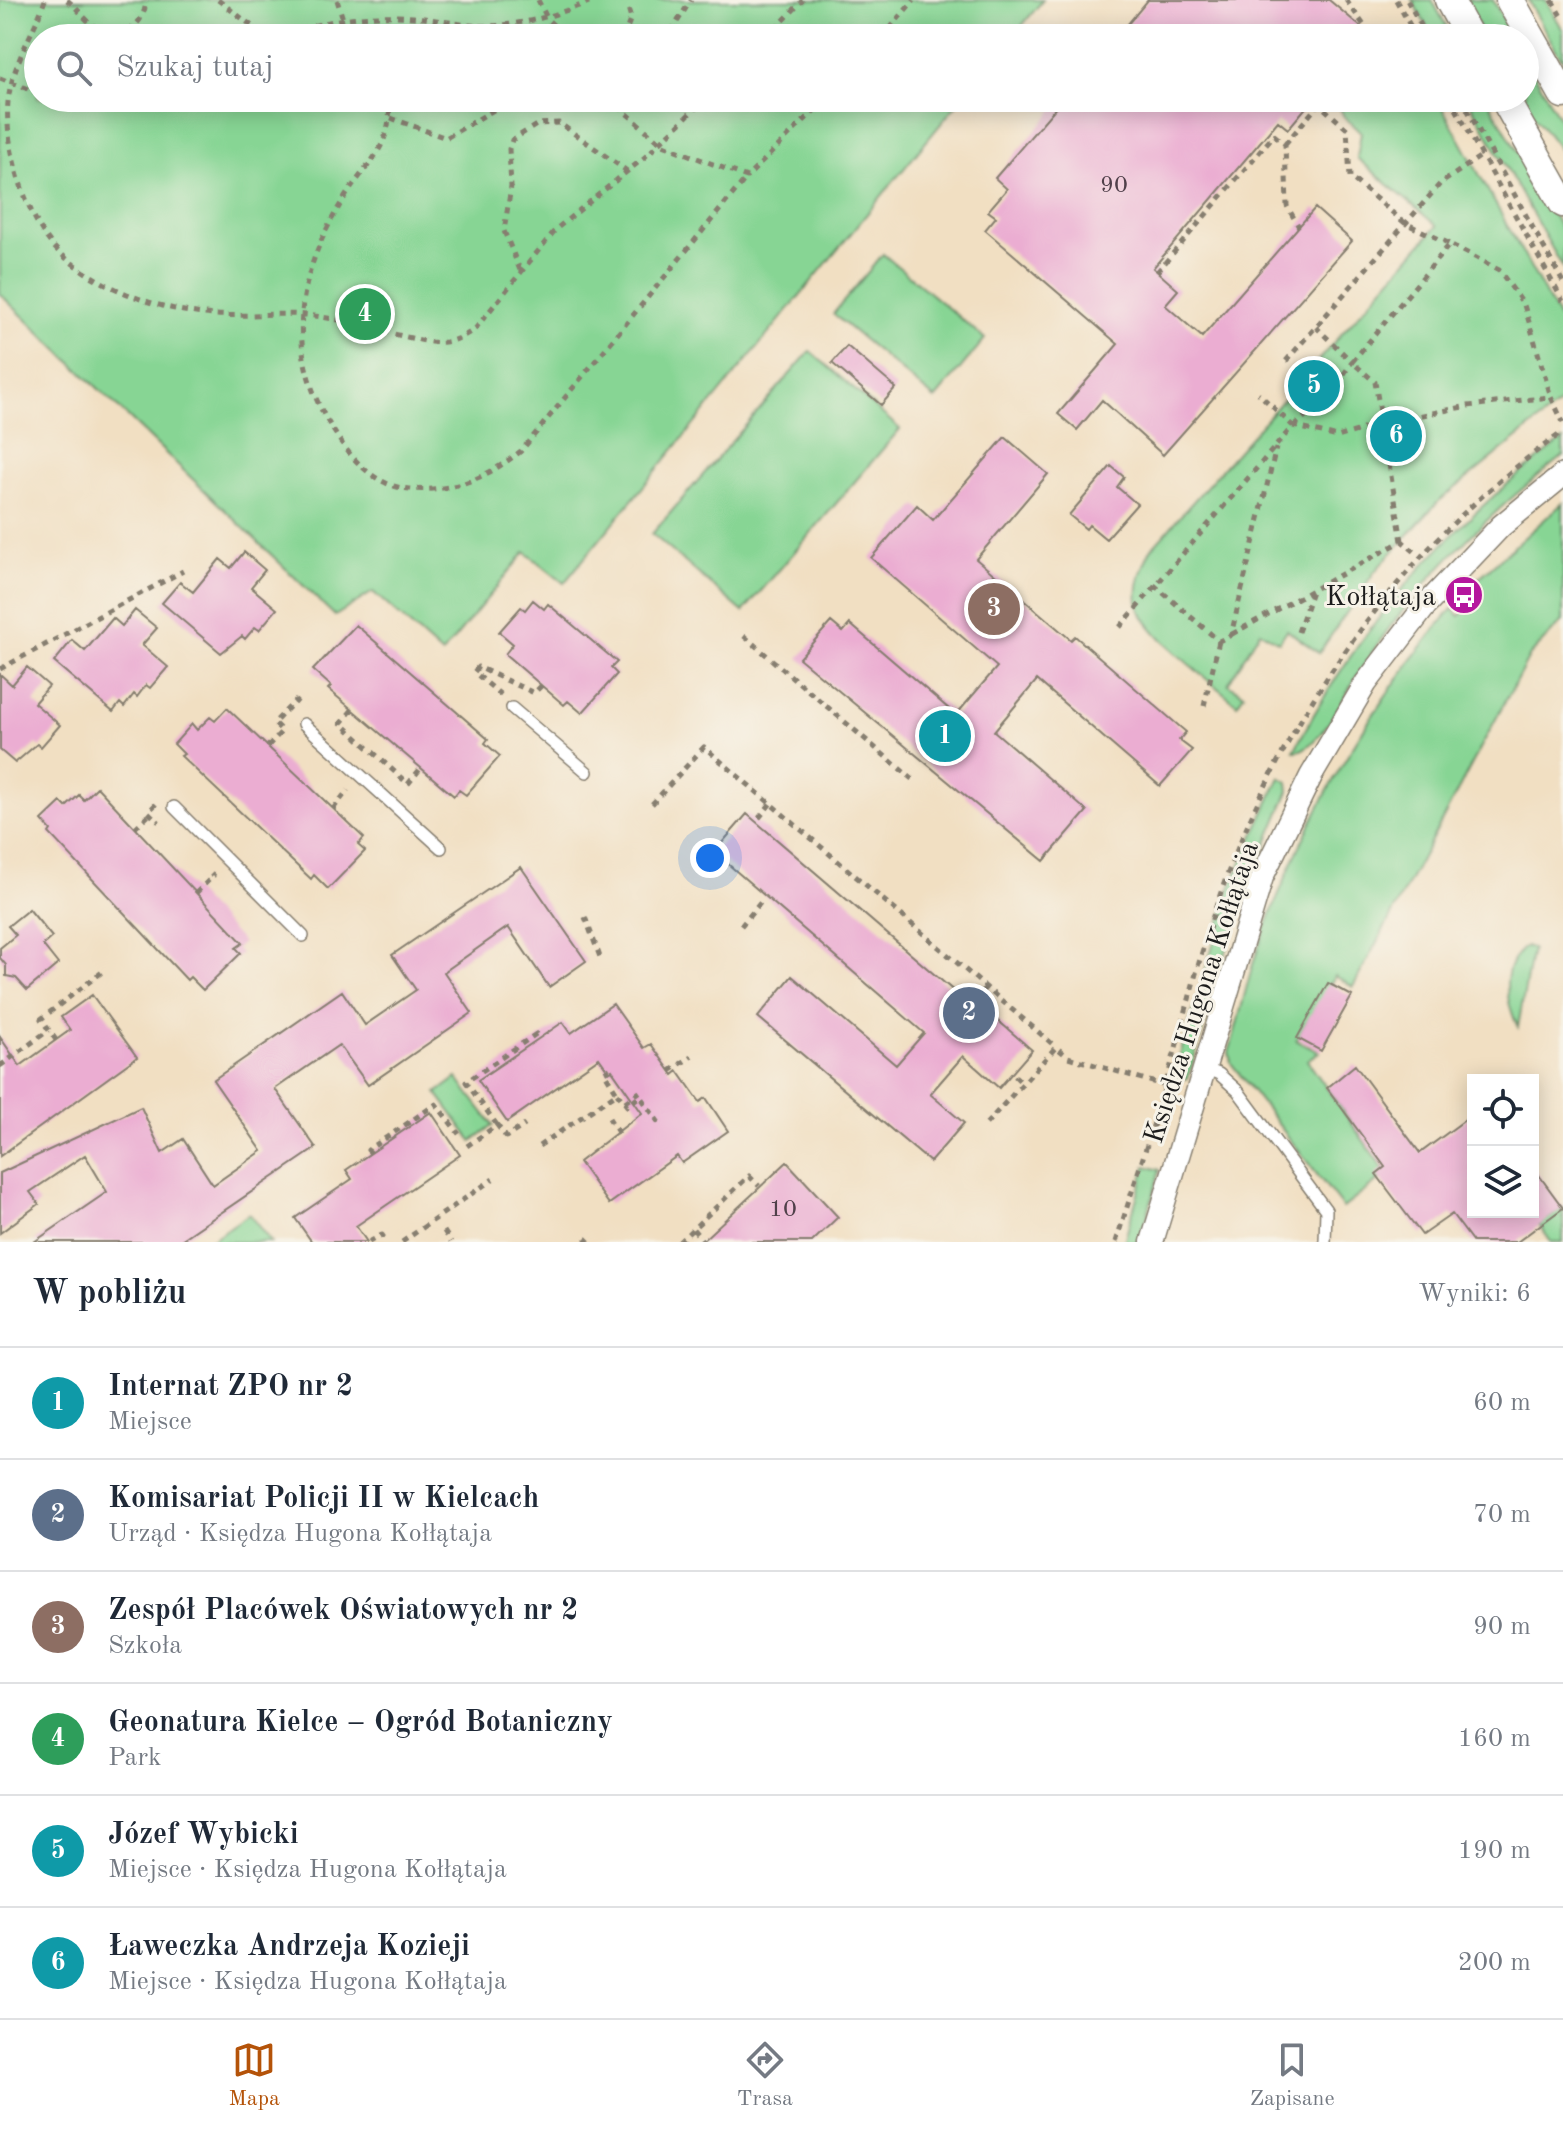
<!DOCTYPE html>
<html lang="pl">
<head>
<meta charset="utf-8">
<style>
	:root { --surface:#fff; --page:#f6f6f7; --text:#1f2937; --muted:#747a83; --line:#e0e1e3; --accent:#b45309 }
	body { margin:0; font-family:"Old Standard TT",serif; background:var(--page); color:var(--text) }
	.controls { position:absolute; right:24px; bottom:24px; display:grid; overflow:hidden; border-radius:0px; box-shadow:0 4px 20px #0003 }
	.controls button { width:72px; height:72px; display:grid; place-items:center; padding:0; border:0; border-bottom:2px solid var(--line); background:var(--surface); color:var(--text); font:40px sans-serif }
	.you { position:absolute; left:710px; top:858px; width:28px; height:28px; margin:-20px; border:6px solid #fff; border-radius:50%; background:#1a73e8; box-shadow:0 0 0 12px #1a73e833 }
	.badge { display:grid; place-items:center; width:52px; height:52px; border-radius:50%; background:var(--accent); color:#fff; font-size:26px; font-weight:700 }
	.pin { position:absolute; translate:-50% -50%; border:4px solid #fff; box-shadow:0 2px 8px #0006 }
	.list { margin:0; padding:0; list-style:none }
	h2 { display:flex; justify-content:space-between; align-items:center; height:104px; margin:0; padding:0 32px; font-size:34px }
	h2 small { font-size:26px; font-weight:400; color:var(--muted) }
	.list li { display:grid; grid-template-columns:52px 1fr auto; gap:24px; align-items:center; box-sizing:border-box; height:112px; padding:0 32px; border-top:2px solid var(--line) }
	.list b { display:block; font-size:30px; white-space:nowrap }
	.list p { margin:0; font-size:26px; white-space:nowrap; color:var(--muted) }
	.list em { font-size:26px; font-style:normal; color:var(--muted) }
	.icon { flex:none; width:44px; height:44px; fill:none; stroke:currentColor; stroke-width:2; stroke-linecap:round; stroke-linejoin:round }
	.map { position:relative; flex:none; width:1563px; height:1242px; overflow:hidden }
	.search { position:absolute; background:var(--surface); box-shadow:0 4px 20px #0003; left:24px; right:24px; top:24px; height:88px; display:flex; align-items:center; gap:20px; box-sizing:border-box; padding:0 28px; border-radius:44px; color:var(--muted); font-size:30px }
	.sheet { height:776px; background:var(--surface) }
	nav { display:flex; justify-content:space-around; align-items:center; box-sizing:border-box; height:112px; border-top:2px solid var(--line); background:var(--surface); font-size:22px; color:var(--muted) }
	nav a { display:grid; justify-items:center; gap:4px }
	nav .on { color:var(--accent) }
	.map>svg:first-child { display:block }
	.green { fill:#87d594; stroke:#527858; stroke-width:2 }
	.building { fill:#ebadd2 }
	.lines { fill:none; stroke-linecap:round; stroke-linejoin:round }
	.service-casing { stroke:#867e6f; stroke-width:14 }
	.minor-casing { stroke:#867e6f; stroke-width:25 }
	.tertiary-casing { stroke:#867e6f; stroke-width:31 }
	.path { stroke:#867e6f; stroke-width:5; stroke-dasharray:6 6; stroke-linecap:butt }
	.service { stroke:#fff; stroke-width:11 }
	.minor { stroke:#fff; stroke-width:22 }
	.tertiary { stroke:#fff; stroke-width:28 }
	.labels { text-anchor:middle; stroke-width:6; stroke-linejoin:round; paint-order:stroke }
	.number-label { font-size:24px; fill:#50404a }
	.poi-label { font-size:28px; fill:#1c1c1c; stroke:#f7f3e8; text-anchor:end }
	.street-label { font-size:28px; fill:#1c1c1c; stroke:#f7f3e8 }
</style>
</head>
<body>
<div class="map">
<svg width="1563" height="1242" viewBox="0 0 1563 1242">
	<rect width="100%" height="100%" fill="#f7f3e8"/>
	<filter id="ink" filterUnits="userSpaceOnUse"><feTurbulence type="fractalNoise" baseFrequency=".0125" numOctaves="2"/><feDisplacementMap in="SourceGraphic" scale="16" xChannelSelector="R" yChannelSelector="G"/><feConvolveMatrix kernelMatrix="1 2 1 2 8 2 1 2 1" color-interpolation-filters="sRGB"/></filter>
	<filter id="wash" filterUnits="userSpaceOnUse"><feTurbulence type="fractalNoise" baseFrequency=".006" numOctaves="4" result="noise"/><feDisplacementMap in="SourceGraphic" scale="32" xChannelSelector="R" yChannelSelector="G"/><feGaussianBlur stdDeviation="1.8" result="paint"/><feColorMatrix in="noise" values="0 0 0 0 0 0 0 0 0 0 0 0 0 0 0 0 0 1.4 0 .05"/><feComposite in="paint" operator="in"/></filter>
	<g filter="url(#wash)">
		<rect width="100%" height="100%" fill="#f1dfc2"/>
		<!-- green -->
		<path class="green" d="M0 0H1043L1012 38H38V98H962L564 583 525 552 442 654 373 592 335 616 0 294Z
			M1412 0H1432L1453 38H1433Z
			M1464 0H1493L1514 38H1485Z
			M1528 0H1546L1563 30V62Z
			M1525 57 1563 125V154L1520 98H1525Z
			M1342 98H1437L1563 326V401L1438 502 1375 571 1319 653 1287 630 1279 642 1260 631 1228 684 1244 694 1237 704C1212 682 1144 634 1138 603 1135 584 1143 566 1151 549L1437 226 1357 158 1361 132 1344 117 1338 104Z
			M1467 98H1487L1563 232V268Z
			M883 254 985 339 935 399 833 314Z
			M810 351 900 429 743 612 652 534Z
			M1563 440V456C1487 515 1412 588 1361 669 1348 689 1318 753 1294 751 1358 626 1451 523 1563 440Z
			M1563 503V621L1530 655 1353 987 1335 976 1296 1040 1319 1052 1307 1060 1387 1174 1343 1208 1231 1063 1229 1052C1239 1021 1245 988 1255 958 1298 830 1365 712 1452 609L1460 616 1483 591 1474 582Z
			M1280 777 1288 782 1289 791 1240 906 1188 1079 1173 1078 1230 888Z
			M1526 946 1532 949 1518 1027C1505 1000 1499 966 1526 946Z
			M457 1078 493 1125 472 1141 437 1093Z
			M1146 1166 1160 1170 1140 1242H1124Z
			M1563 1208V1242H1551L1539 1225Z
			M249 1214 271 1242H208Z"/>
		<g id="blocks">
			<!-- building -->
			<path class="building" d="M1148 0H1329L1374 38H1116Z
				M1064 98H1314L1288 129 1278 121 1153 268 1178 290 1165 305 1202 337 1315 208 1352 241 1163 455 1102 400 1077 430 1058 414 1118 344 985 230 996 217 988 211 1007 189 995 178Z
				M847 346 896 388 881 405 832 363Z
				M1005 437 1048 474 976 559 1071 640 1075 636 1186 732 1179 740 1192 750 1160 786 1037 680 994 731 1087 811 1044 861 799 658 831 622 843 632 850 624 956 715 997 667 871 558 917 505 933 520Z
				M1111 466 1124 477 1117 487 1137 504 1106 539 1089 525 1086 529 1069 515Z
				M244 552 265 570 251 587 277 609 259 630 255 627 245 639 242 636 221 653 162 603 180 582 193 592 220 559 231 568Z
				M533 600 544 609 548 604 617 662 611 668 617 674 582 713 568 701 564 705 505 654 513 644 499 632 521 607 525 610Z
				M135 610 157 628 142 645 168 667 150 688 146 685 137 697 134 694 124 707 120 703 113 712 54 662 72 640 85 651 113 618 122 626Z
				M356 625 488 739 485 743 500 756 466 795 459 790 454 796 328 689 331 686 313 670Z
				M27 667 49 686 34 703 60 725 41 747 37 744 15 763 0 750V674L12 685Z
				M227 708 364 838 358 845 365 851 328 889 314 875 311 879 181 756 184 754 174 744 192 724 197 730 210 717 215 721Z
				M97 787 243 943 236 948 241 953 203 990 190 977 187 980 49 833 51 830 42 820 61 802 66 807 79 795 84 800Z
				M747 814 976 1010 980 1005 1032 1050 999 1088 963 1056 930 1094 964 1123 930 1162 758 1017 792 976 896 1065 924 1033 714 852Z
				M521 867 586 961 549 987 508 927 444 972 472 1013 368 1085 339 1045 275 1089 316 1148 178 1242H34L107 1192 85 1155 30 1192 39 1204 0 1233V1173L141 1107 162 1153 183 1139 213 1185 262 1151 213 1080 342 991 365 1025 416 990 392 955Z
				M29 909 52 937 43 945 58 964 27 990 16 978 6 976V965L0 958V948L16 935 8 926Z
				M1328 983 1352 996 1321 1051 1297 1038Z
				M92 995 137 1057 0 1156V1037L20 1066 70 1030 61 1017Z
				M613 1004 644 1048 651 1044 673 1075 678 1071 700 1102 706 1098 728 1131 682 1163 677 1156 609 1204 579 1162 642 1113 612 1070 609 1072 599 1058 507 1122 478 1080 563 1022 571 1033Z
				M1355 1065 1420 1153 1473 1114V1212H1533V1167L1563 1208 1517 1242H1473L1452 1214 1422 1235 1376 1174 1385 1167 1327 1088Z
				M431 1112 460 1155 356 1226 367 1242H312L295 1218 352 1179 346 1170Z
				M787 1162 838 1217 812 1242H701Z"/>
		</g>
	</g>
	<g filter="url(#ink)">
		<use href="#blocks" fill-opacity="0" stroke="#867e6f" stroke-width="2"/>
		<g class="lines">
			<!-- service casing -->
			<g class="service-casing">
				<path id="service" d="M512 708 587 772
					M304 724 441 848
					M174 807 303 936
					M1204 1068 1219 1074 1238 1091 1326 1210 1325 1242"/>
			</g>
			<!-- minor casing -->
			<g class="minor-casing">
				<path id="minor" d="M1152 1242 1262 877 1311 776 1366 683 1426 605 1501 526 1563 475"/>
			</g>
			<!-- tertiary casing -->
			<g class="tertiary-casing">
				<path id="tertiary" d="M1449 0 1470 38
					M1510 0 1563 94
					M1504 98 1563 203"/>
			</g>
			<!-- path -->
			<path class="path" d="M45 0C33 35 12 64 8 102 4 146 27 223 60 253 96 286 156 309 204 314 238 318 272 312 306 315 349 319 389 335 431 342 449 344 460 339 475 329L556 229 645 157 706 98
				M67 0C85 14 95 38 121 34
				M218 0 268 38
				M337 0 343 19
				M538 0 548 20 567 38
				M1346 0 1373 38
				M1396 0 1417 38
				M1407 0 1428 38
				M1552 0 1563 20
				M318 26 346 38
				M122 38 121 34C137 27 145 17 146 0
				M280 38C322 19 368 13 413 17 438 19 462 26 487 26 523 25 557 15 589 2
				M623 38 631 18 628 8
				M660 38 674 27 691 0
				M767 38 803 0
				M882 38 914 0
				M0 78 38 93
				M59 98 91 102 134 98
				M389 98C393 146 371 158 347 194 296 272 282 353 335 433 352 460 376 487 410 489 455 492 486 478 521 451L747 177
				M609 98 663 145 747 177 827 98
				M1450 98 1563 301
				M1461 98 1563 282
				M391 118 446 138 514 98
				M1285 144 1319 104 1347 129 1350 177 1405 223 1450 244
				M520 270 504 231 511 187 509 149 512 140 538 124 559 123 627 171
				M1157 272 1274 135 1285 144 1287 206 1299 227
				M1286 361 1440 184 1481 156
				M1293 426 1338 437 1382 423 1468 406 1551 397 1563 422
				M1294 426 1330 395 1352 362 1316 327
				M1402 541 1375 382 1352 362 1450 244 1499 270 1524 305 1551 397
				M1154 585 1219 641 1231 635 1276 448
				M1120 627 1293 426 1258 393
				M1298 632 1312 591
				M1232 634 1402 541 1421 557
				M744 636 912 779
				M0 669 183 571
				M501 695 474 672 478 667 534 693 542 685
				M1204 706 1219 641
				M352 710 341 723 408 784
				M268 746 282 731 274 723 295 701 302 707
				M408 784 421 768
				M156 804 148 812 159 822
				M652 804 704 747 1056 1047
				M333 809 348 790
				M759 818 771 803
				M135 828 150 814
				M196 893 213 876 211 874
				M585 917 600 957
				M741 926 761 902
				M973 1001 986 987
				M56 1040 41 1019 106 969
				M0 1066 49 1030
				M670 1071 692 1056
				M1015 1076 1023 1084
				M617 1093 627 1106 640 1096 659 1123
				M625 1102 641 1091
				M609 1118 619 1134
				M986 1124 1056 1047 1068 1057 1166 1086
				M497 1125 466 1082 536 1034 538 1038
				M467 1146 497 1125 506 1137 525 1125
				M539 1146 617 1093 604 1072 610 1069
				M371 1153 368 1150 436 1104 459 1134
				M693 1229 702 1240
				M444 1231 451 1242
				M585 1238 589 1242
				M369 1242 382 1235 387 1242
				M402 1242 493 1179
				M679 1242 749 1176 759 1186
				M1116 1242C1132 1190 1150 1138 1165 1086 1182 1029 1195 972 1213 916 1274 726 1398 547 1563 432"/>
			<!-- service -->
			<use href="#service" class="service"/>
			<!-- minor -->
			<use href="#minor" class="minor"/>
			<!-- tertiary -->
			<use href="#tertiary" class="tertiary"/>
		</g>
	</g>
	<!-- icons -->
	<defs>
		<g id="bus-disc" transform="scale(2)"><circle r="9.5" fill="#b5179e" stroke="#f7f3e8"/><path d="M-5-6H5V4H4V6H2V4H-2V6H-4V4H-5ZM-3.5-4V0h7V-4ZM-3.5 1.2v1.5H-2V1.2ZM2 1.2v1.5H3.5V1.2Z" fill="#fff"/></g>
	</defs>
	<g fill-rule="evenodd">
		<use href="#bus-disc" x="1464" y="595"/>
	</g>
	<g class="labels">
		<!-- number labels -->
		<g class="number-label">
			<text x="1114" y="192">90</text>
			<text x="783" y="1216">10</text>
		</g>
		<!-- poi labels -->
		<g class="poi-label">
			<text x="1436" y="605">Kołłątaja</text>
		</g>
		<!-- street labels -->
		<g class="street-label">
			<text transform="translate(1200 992) rotate(-72)" y="10">Księdza Hugona Kołłątaja</text>
		</g>
	</g>
</svg>
<div class="controls">
<button><svg class="icon" aria-label="locate" viewBox="0 0 24 24"><circle cx="12" cy="12" r="6"/><path d="M12 2v4M12 18v4M2 12h4M18 12h4"/></svg></button>
<button><svg class="icon" aria-label="layers" viewBox="0 0 24 24"><path d="M12 4l9 5-9 5-9-5zM3 14l9 5 9-5"/></svg></button>
</div>
<div class="you"></div>
<div class="pin badge" style="left:945px;top:736px;background:#0f9aa8">1</div>
<div class="pin badge" style="left:969px;top:1013px;background:#5c6f8a">2</div>
<div class="pin badge" style="left:994px;top:609px;background:#8d6e63">3</div>
<div class="pin badge" style="left:365px;top:314px;background:#2e9e5b">4</div>
<div class="pin badge" style="left:1314px;top:386px;background:#0f9aa8">5</div>
<div class="pin badge" style="left:1396px;top:436px;background:#0f9aa8">6</div>
<div class="search"><svg class="icon" aria-label="search" viewBox="0 0 24 24"><circle cx="10" cy="10" r="6"/><path d="M15 15l6 6"/></svg>Szukaj tutaj</div>
</div>
<section class="sheet">
<h2>W pobliżu<small>Wyniki: 6</small></h2>
<ul class="list">
<li><span class="badge" style="background:#0f9aa8">1</span><div><b>Internat ZPO nr 2</b><p>Miejsce</p></div><em>60 m</em></li>
<li><span class="badge" style="background:#5c6f8a">2</span><div><b>Komisariat Policji II w Kielcach</b><p>Urząd · Księdza Hugona Kołłątaja</p></div><em>70 m</em></li>
<li><span class="badge" style="background:#8d6e63">3</span><div><b>Zespół Placówek Oświatowych nr 2</b><p>Szkoła</p></div><em>90 m</em></li>
<li><span class="badge" style="background:#2e9e5b">4</span><div><b>Geonatura Kielce – Ogród Botaniczny</b><p>Park</p></div><em>160 m</em></li>
<li><span class="badge" style="background:#0f9aa8">5</span><div><b>Józef Wybicki</b><p>Miejsce · Księdza Hugona Kołłątaja</p></div><em>190 m</em></li>
<li><span class="badge" style="background:#0f9aa8">6</span><div><b>Ławeczka Andrzeja Kozieji</b><p>Miejsce · Księdza Hugona Kołłątaja</p></div><em>200 m</em></li>
</ul>
</section>
<nav>
<a class="on"><svg class="icon" aria-label="map" viewBox="0 0 24 24"><path d="M3 6l6-2 6 2 6-2v14l-6 2-6-2-6 2zM9 4v14M15 6v14"/></svg>Mapa</a>
<a><svg class="icon" aria-label="directions" viewBox="0 0 24 24"><path d="M12 3l9 9-9 9-9-9zM9 14v-3h6M13 9l2 2-2 2"/></svg>Trasa</a>
<a><svg class="icon" aria-label="saved" viewBox="0 0 24 24"><path d="M7 4h10v16l-5-4-5 4z"/></svg>Zapisane</a>
</nav>
</body>
</html>
